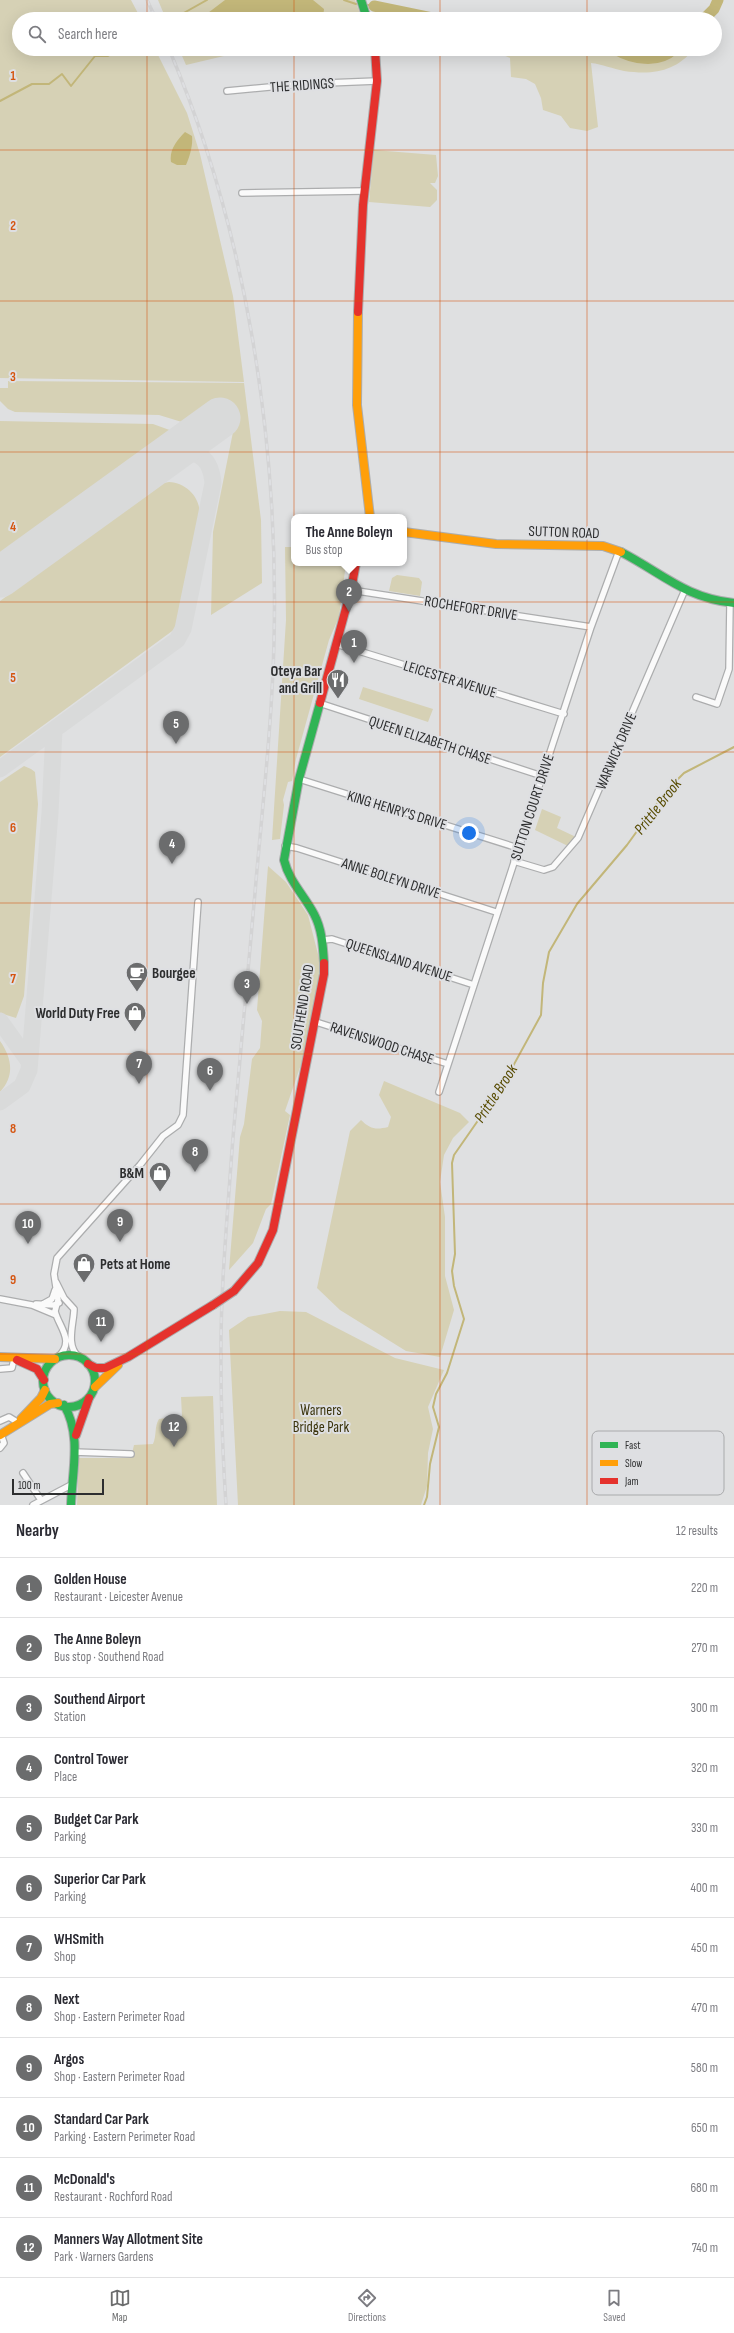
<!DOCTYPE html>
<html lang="en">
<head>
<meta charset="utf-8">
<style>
	:root { --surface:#fff; --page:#f7f7f7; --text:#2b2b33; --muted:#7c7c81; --line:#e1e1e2; --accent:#6b6c6d }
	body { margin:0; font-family:"Sofia Sans Condensed",sans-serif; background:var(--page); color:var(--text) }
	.scale { position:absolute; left:12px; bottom:10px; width:92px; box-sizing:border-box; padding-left:4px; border:2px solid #2d2e2f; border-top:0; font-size:11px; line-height:14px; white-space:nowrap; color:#2d2e2f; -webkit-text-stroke:3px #dedfe2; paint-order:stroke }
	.you { position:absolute; left:469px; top:833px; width:14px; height:14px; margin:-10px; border:3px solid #fff; border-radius:50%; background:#1a73e8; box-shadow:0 0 0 6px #1a73e833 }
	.badge { display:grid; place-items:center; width:26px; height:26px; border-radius:50%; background:var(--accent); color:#fff; font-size:13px; font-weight:700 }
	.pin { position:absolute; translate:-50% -33px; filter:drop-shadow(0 1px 2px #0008) }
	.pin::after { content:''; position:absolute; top:21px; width:14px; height:12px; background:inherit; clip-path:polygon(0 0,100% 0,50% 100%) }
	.popup { position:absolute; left:291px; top:514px; width:116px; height:52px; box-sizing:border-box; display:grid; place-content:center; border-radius:8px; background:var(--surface); filter:drop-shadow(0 1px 3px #0005); font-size:13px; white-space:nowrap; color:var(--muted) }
	.popup b { font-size:15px; color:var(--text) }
	.popup::after { content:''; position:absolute; left:50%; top:100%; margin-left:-8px; border:8px solid transparent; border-top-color:var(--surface) }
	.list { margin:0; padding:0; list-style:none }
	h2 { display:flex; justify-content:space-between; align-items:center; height:52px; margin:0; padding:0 16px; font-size:17px }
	h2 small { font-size:13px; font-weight:400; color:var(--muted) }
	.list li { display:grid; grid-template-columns:26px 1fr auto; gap:12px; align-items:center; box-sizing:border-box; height:60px; padding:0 16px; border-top:1px solid var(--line) }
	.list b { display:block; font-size:15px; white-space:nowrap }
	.list p { margin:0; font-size:13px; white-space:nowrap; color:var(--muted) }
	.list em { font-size:13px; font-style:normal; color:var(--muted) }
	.icon { flex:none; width:22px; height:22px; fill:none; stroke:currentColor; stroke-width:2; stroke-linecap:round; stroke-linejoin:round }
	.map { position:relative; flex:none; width:734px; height:1505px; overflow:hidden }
	.search { position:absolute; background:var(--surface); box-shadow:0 4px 16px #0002; left:12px; right:12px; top:12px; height:44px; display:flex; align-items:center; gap:10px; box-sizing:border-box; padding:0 14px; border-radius:22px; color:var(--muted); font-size:15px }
	.sheet { height:772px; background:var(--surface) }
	nav { display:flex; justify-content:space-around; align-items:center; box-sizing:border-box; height:56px; border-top:1px solid var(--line); background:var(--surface); font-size:11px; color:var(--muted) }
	nav a { display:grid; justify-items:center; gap:2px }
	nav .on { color:var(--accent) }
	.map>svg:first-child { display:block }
	.green { fill:#d6d1b5 }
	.water { fill:#c2b679 }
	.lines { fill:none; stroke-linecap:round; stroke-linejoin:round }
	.stream { stroke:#c2b679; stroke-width:2 }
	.river { stroke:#c2b679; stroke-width:11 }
	.taxiway { stroke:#d9dada; stroke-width:17 }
	.runway { stroke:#d9dada; stroke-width:41 }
	.street-casing { stroke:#acadae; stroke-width:8 }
	.fast-casing { stroke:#acadae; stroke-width:10 }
	.slow-casing { stroke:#acadae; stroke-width:10 }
	.jam-casing { stroke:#acadae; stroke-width:10 }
	.street { stroke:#fafafa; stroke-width:5.5 }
	.fast { stroke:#30b455; stroke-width:8 }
	.slow { stroke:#ff9f0a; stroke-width:8 }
	.jam { stroke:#e5322d; stroke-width:8 }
	.rail-casing { stroke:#d3d3d4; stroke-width:3.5 }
	.rail { stroke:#dedfe2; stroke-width:2; stroke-dasharray:6; stroke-linecap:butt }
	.jam-bridge-casing { stroke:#acadae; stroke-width:10; stroke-linecap:butt }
	.jam-bridge { stroke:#e5322d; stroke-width:8 }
	.grid { fill:none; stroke:#d55510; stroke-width:1; stroke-opacity:0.55 }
	.labels { text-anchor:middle; stroke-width:4; stroke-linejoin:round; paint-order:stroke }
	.street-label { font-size:15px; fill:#2d2e2f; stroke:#dedfe2 }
	.poi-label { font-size:15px; font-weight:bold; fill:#2d2e2f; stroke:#dedfe2; text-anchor:end }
	.park-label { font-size:15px; fill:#3a330b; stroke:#dedfe2 }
	.water-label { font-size:16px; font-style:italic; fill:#584c02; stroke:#dedfe2 }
	.key { fill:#dedfe2; stroke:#a9aaac; stroke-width:1 }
	.key-label { font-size:11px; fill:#2d2e2f }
	.grid-label { font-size:13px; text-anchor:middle; font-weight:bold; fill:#d55510; stroke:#dedfe2; stroke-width:4; stroke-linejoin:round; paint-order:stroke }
</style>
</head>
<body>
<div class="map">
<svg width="734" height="1505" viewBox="0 0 734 1505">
	<rect width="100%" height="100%" fill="#dfe0e1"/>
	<!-- green -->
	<path class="green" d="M0 0H131L141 19H19V49H155L187 113 200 154 233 296 244 382 0 378Z
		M158 0H355L362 19H166Z
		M179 49H307L224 56 186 65Z
		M503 49H514L530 55 547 49H591L593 55 604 50 635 60 666 56 677 49H694C675 72 653 75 624 71 613 69 602 64 591 63L598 127 587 131 570 128 561 116 543 110 541 98 535 84 526 79 511 77 510 58 501 54Z
		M374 150 436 155 438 176 435 183H430L437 190V200L430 207 369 202Z
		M8 381 244 383 261 520 262 583 211 615 213 532 233 432 214 405 197 411 185 423 159 415 15 412 8 409 0 401V388H8Z
		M0 421 153 424 175 432 0 559Z
		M169 482C186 483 199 496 200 513L179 626 0 757V601L164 483Z
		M285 547H294V563H346L339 617 329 640 296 759 292 781 288 782 283 800 284 805 280 839 272 840 286 620Z
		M397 575 419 578 422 582 420 596 389 591 392 578Z
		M363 687 433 709 428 722 359 699Z
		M24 766 31 769 35 772 38 804 24 996 16 1018 0 1013V782Z
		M542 809 561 817 557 828 576 837 568 846 535 830Z
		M268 866 286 882 308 915 321 966 307 1047 285 1111 290 1115 271 1204 266 1209 253 1243 229 1270 240 1137 244 1124 252 1059 260 1048 262 1021 257 1010Z
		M0 1041C12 1058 15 1076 0 1092Z
		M384 1081 460 1113 469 1122 453 1138 444 1155 440 1182 445 1217V1276L454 1310 440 1357 406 1351 340 1310 317 1288 350 1131 361 1120C370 1129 376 1130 388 1127L391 1117 379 1095Z
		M280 1311 306 1312 395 1358 444 1370 428 1407 433 1429 428 1453 427 1486 421 1505H238L229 1330 248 1317Z
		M213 1396 217 1505H77L79 1458H131L134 1445 153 1444C157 1435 154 1427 159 1419L182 1416 181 1397Z"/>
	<!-- water -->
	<path class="water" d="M225 0H313L324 9 323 19H200Z
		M185 132 192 136C193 145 190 156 186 165H177L171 162C169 150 177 140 185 132Z"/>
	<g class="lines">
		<!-- stream -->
		<path class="stream" d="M344 0 356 4
			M368 5 374 6
			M173 19 207 0
			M0 101 32 84H49L62 74 71 86 95 56H108L120 49
			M424 1505 427 1497 430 1464 439 1427 433 1407 436 1394 447 1373 464 1319 454 1286 452 1271 455 1254 452 1163 454 1155 486 1109 495 1099 541 1015 543 983 549 952 577 904 627 845 666 791 684 773 734 747"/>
		<!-- river -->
		<path class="river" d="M374 6 437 19
			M704 19 714 9 718 0
			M615 49C632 59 658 64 674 49"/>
		<!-- taxiway -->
		<path class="taxiway" d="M0 769 177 640 183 629 213 483C210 452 192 448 166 457
			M0 1021 28 1060
			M0 1102 22 1086 29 1070 50 813 54 730"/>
		<!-- runway -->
		<path class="runway" d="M0 577 220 418"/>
		<!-- street casing -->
		<g class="street-casing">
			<path id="street" d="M227 91 301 84 377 81
				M242 193 364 191
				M351 590 591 627
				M336 644 564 714
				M696 697 717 704 729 669 730 603
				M319 703 542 776
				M299 779 518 848
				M285 846 297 848 496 912
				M514 861 544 870 553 867 578 838 684 592
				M323 940 332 939 474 985
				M316 1022 448 1064
				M439 1092 591 627 619 551
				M56 1282 64 1298 74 1309C74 1323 65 1346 79 1357
				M0 1299 32 1305 56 1315
				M36 1304 54 1305 59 1303
				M43 1304 52 1299 55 1290
				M58 1357C76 1341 58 1326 55 1311L58 1300 54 1274 57 1258 140 1165 163 1136 178 1125 183 1115 198 902
				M0 1369 12 1368 14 1359
				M0 1421 9 1417 17 1422
				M0 1448 4 1443 1 1434
				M74 1452 131 1454
				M23 1473 41 1500
				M33 1505 71 1485"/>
		</g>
		<!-- fast casing -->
		<g class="fast-casing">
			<path id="fast" d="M361 0 367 19
				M621 552C662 573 685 598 734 603
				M320 703 299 779 284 860C289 881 304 895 314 914 322 929 323 946 324 963
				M43 1381a26 26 0 1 1 52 0a26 26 0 1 1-52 0Z
				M64 1405C82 1435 72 1472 71 1505"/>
		</g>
		<!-- slow casing -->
		<g class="slow-casing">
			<path id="slow" d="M358 312 357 405 370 517
				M404 532 496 544 603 546 621 552
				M0 1357 55 1359
				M95 1387 118 1365
				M21 1419 41 1398 45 1390
				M0 1435 50 1404 58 1403"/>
		</g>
		<!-- jam casing -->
		<g class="jam-casing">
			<path id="jam" d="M358 312 363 205 377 81 375 49
				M320 703 351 590 356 563
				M234 1291 258 1263 273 1230 324 974V963
				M17 1360 37 1369 44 1380
				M88 1364 96 1368H105L128 1357 213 1305
				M76 1435 89 1398"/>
		</g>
		<!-- street -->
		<use href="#street" class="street"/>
		<!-- fast -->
		<use href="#fast" class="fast"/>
		<!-- slow -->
		<use href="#slow" class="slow"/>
		<!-- jam -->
		<use href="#jam" class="jam"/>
		<!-- rail casing -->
		<g class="rail-casing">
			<path id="rail" d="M147 0 156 19
				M169 49C247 232 279 443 274 642 272 726 262 809 255 893 247 978 239 1064 232 1150 227 1222 220 1293 221 1365 221 1411 223 1458 226 1505"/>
		</g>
		<!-- rail -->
		<use href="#rail" class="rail"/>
		<!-- jam-bridge casing -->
		<g class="jam-bridge-casing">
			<path id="jam-bridge" d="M213 1305 234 1291"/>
		</g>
		<!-- jam-bridge -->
		<use href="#jam-bridge" class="jam-bridge"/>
	</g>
	<!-- grid -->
	<path class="grid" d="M147 0V19M294 0V19M440 0V19M587 0V19M147 49V1505M294 49V1505M440 49V1505M587 49V1505M0 150H734M0 301H734M0 452H734M0 602H734M0 752H734M0 903H734M0 1054H734M0 1204H734M0 1354H734"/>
	<!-- icons -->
	<defs>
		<g id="restaurant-pin" transform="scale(1.15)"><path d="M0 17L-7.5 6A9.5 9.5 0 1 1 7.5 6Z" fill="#6b6c6d" stroke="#dedfe2"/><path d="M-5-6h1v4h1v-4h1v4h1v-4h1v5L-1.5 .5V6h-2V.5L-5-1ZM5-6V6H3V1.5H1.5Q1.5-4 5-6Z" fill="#fff"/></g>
		<g id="cafe-pin" transform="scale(1.15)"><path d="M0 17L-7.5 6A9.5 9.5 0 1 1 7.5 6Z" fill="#6b6c6d" stroke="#dedfe2"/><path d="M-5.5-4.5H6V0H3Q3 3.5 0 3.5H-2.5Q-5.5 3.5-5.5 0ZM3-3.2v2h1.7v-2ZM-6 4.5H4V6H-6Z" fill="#fff"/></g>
		<g id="shop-pin" transform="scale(1.15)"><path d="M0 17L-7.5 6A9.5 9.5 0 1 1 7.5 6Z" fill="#6b6c6d" stroke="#dedfe2"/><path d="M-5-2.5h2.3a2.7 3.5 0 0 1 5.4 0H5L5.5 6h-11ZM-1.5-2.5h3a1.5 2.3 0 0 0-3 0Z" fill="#fff"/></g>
	</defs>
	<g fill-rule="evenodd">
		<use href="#restaurant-pin" x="338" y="680"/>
		<use href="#cafe-pin" x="137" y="973"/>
		<use href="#shop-pin" x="135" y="1013"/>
		<use href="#shop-pin" x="160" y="1173"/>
		<use href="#shop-pin" x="84" y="1264"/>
	</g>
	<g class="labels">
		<!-- street labels -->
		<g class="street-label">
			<text transform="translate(302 85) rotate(-4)" y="5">THE RIDINGS</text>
			<text transform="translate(564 532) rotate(2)" y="5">SUTTON ROAD</text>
			<text transform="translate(471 608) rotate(9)" y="5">ROCHEFORT DRIVE</text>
			<text transform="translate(450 679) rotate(17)" y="5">LEICESTER AVENUE</text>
			<text transform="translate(430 740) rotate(18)" y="5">QUEEN ELIZABETH CHASE</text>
			<text transform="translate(616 751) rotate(-67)" y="5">WARWICK DRIVE</text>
			<text transform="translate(532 807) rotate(-72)" y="5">SUTTON COURT DRIVE</text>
			<text transform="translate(397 810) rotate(17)" y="5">KING HENRY'S DRIVE</text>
			<text transform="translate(391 878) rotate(18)" y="5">ANNE BOLEYN DRIVE</text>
			<text transform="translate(399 960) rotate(18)" y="5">QUEENSLAND AVENUE</text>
			<text transform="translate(302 1007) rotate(-81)" y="5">SOUTHEND ROAD</text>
			<text transform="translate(382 1043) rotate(18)" y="5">RAVENSWOOD CHASE</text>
		</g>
		<!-- poi labels -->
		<g class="poi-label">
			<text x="322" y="676">Oteya Bar<tspan x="322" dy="17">and Grill</tspan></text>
			<text x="152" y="978" text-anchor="start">Bourgee</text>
			<text x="120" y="1018">World Duty Free</text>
			<text x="144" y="1178">B&amp;M</text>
			<text x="100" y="1269" text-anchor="start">Pets at Home</text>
		</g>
		<!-- park labels -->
		<g class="park-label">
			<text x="321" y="1415">Warners<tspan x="321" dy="17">Bridge Park</tspan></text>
		</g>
		<!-- water labels -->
		<g class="water-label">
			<text transform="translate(657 806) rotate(-52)" y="6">Prittle Brook</text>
			<text transform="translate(495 1093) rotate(-57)" y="6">Prittle Brook</text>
		</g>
	</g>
	<!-- legend -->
	<rect x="592" y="1431" width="132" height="64" rx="6" class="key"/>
	<rect x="600" y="1442" width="18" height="6" fill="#30b455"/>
	<rect x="600" y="1460" width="18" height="6" fill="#ff9f0a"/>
	<rect x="600" y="1478" width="18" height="6" fill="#e5322d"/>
	<g class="key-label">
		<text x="625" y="1449">Fast</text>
		<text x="625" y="1467">Slow</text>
		<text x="625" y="1485">Jam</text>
	</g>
	<g class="grid-label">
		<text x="13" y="80">1</text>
		<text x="13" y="230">2</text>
		<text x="13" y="381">3</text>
		<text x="13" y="531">4</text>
		<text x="13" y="682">5</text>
		<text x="13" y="832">6</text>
		<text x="13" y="983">7</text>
		<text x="13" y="1133">8</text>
		<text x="13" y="1284">9</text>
	</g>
</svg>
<div class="scale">100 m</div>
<div class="you"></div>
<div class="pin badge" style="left:354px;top:663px">1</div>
<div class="pin badge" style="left:349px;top:612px">2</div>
<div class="popup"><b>The Anne Boleyn</b>Bus stop</div>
<div class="pin badge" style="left:247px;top:1004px">3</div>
<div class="pin badge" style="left:172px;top:864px">4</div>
<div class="pin badge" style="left:176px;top:744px">5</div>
<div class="pin badge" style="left:210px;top:1091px">6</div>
<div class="pin badge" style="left:139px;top:1084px">7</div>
<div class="pin badge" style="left:195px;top:1172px">8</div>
<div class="pin badge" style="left:120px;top:1242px">9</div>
<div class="pin badge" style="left:28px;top:1244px">10</div>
<div class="pin badge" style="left:101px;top:1342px">11</div>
<div class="pin badge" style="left:174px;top:1447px">12</div>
<div class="search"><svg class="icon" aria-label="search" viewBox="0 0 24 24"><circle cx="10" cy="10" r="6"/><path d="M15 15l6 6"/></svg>Search here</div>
</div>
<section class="sheet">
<h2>Nearby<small>12 results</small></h2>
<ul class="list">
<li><span class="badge">1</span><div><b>Golden House</b><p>Restaurant · Leicester Avenue</p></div><em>220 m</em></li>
<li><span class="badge">2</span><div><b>The Anne Boleyn</b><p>Bus stop · Southend Road</p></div><em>270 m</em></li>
<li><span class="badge">3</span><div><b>Southend Airport</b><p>Station</p></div><em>300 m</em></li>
<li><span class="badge">4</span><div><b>Control Tower</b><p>Place</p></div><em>320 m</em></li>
<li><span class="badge">5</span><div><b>Budget Car Park</b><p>Parking</p></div><em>330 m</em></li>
<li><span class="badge">6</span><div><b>Superior Car Park</b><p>Parking</p></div><em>400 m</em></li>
<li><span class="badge">7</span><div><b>WHSmith</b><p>Shop</p></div><em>450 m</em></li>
<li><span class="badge">8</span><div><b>Next</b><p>Shop · Eastern Perimeter Road</p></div><em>470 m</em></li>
<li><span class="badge">9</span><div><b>Argos</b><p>Shop · Eastern Perimeter Road</p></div><em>580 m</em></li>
<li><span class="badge">10</span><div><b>Standard Car Park</b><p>Parking · Eastern Perimeter Road</p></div><em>650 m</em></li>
<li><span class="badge">11</span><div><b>McDonald's</b><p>Restaurant · Rochford Road</p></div><em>680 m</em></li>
<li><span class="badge">12</span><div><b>Manners Way Allotment Site</b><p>Park · Warners Gardens</p></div><em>740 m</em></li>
</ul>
</section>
<nav>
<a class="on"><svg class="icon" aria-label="map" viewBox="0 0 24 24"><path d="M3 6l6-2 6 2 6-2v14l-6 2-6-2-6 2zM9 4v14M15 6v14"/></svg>Map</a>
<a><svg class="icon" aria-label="directions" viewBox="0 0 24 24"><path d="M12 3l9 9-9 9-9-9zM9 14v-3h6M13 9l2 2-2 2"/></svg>Directions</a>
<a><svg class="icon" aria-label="saved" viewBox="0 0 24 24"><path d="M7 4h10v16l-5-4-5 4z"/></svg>Saved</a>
</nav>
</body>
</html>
